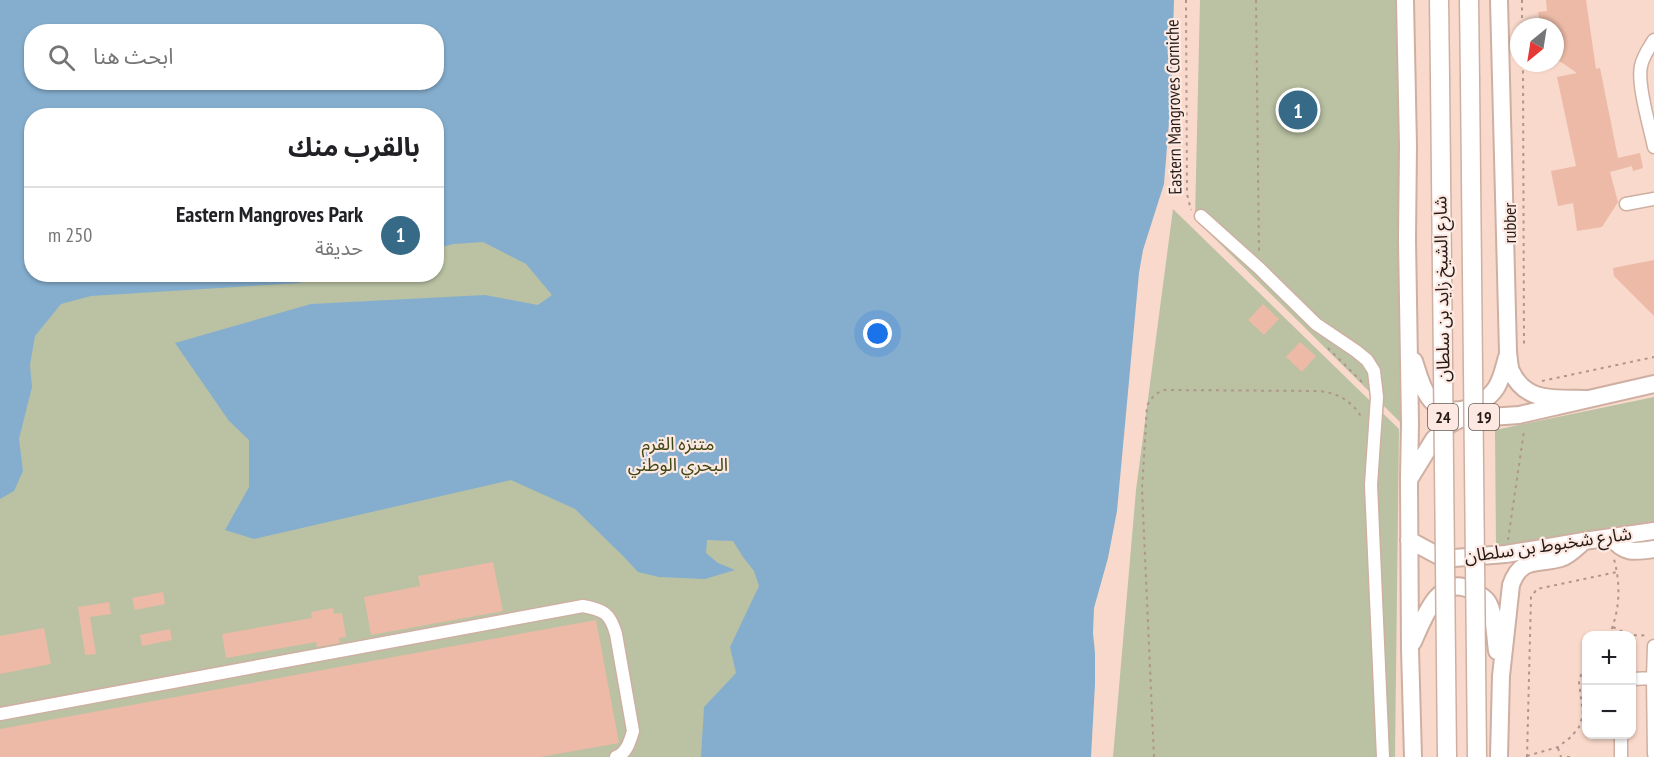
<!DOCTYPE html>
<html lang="ar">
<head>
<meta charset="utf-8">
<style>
	:root { --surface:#fff; --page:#f2f2f2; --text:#202124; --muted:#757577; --line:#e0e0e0; --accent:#366a86 }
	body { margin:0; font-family:"PT Sans Narrow","Noto Sans Arabic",sans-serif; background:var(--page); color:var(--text); direction:rtl }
	.controls { position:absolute; right:18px; bottom:18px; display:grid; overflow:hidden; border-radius:12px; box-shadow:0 2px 4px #0004 }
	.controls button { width:54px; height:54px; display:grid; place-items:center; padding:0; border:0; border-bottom:2px solid var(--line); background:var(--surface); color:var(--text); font:30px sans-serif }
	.compass { position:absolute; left:1510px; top:18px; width:54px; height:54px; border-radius:50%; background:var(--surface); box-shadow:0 2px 4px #0004; rotate:210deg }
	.you { position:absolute; left:878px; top:334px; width:21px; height:21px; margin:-15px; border:4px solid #fff; border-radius:50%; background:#1a73e8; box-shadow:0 0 0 9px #1a73e833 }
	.badge { display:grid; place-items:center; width:39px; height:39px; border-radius:50%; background:var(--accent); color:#fff; font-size:20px; font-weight:700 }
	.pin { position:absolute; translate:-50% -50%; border:3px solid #fff; box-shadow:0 2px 6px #0006 }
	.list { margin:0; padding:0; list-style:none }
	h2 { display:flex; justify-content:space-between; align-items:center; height:78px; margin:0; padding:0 24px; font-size:26px }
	h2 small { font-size:20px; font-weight:400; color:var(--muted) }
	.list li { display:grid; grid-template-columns:39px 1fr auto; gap:18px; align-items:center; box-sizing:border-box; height:96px; padding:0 24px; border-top:2px solid var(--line) }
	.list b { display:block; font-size:22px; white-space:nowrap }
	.list p { margin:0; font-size:20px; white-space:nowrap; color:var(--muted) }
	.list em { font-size:20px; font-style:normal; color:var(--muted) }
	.icon { flex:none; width:33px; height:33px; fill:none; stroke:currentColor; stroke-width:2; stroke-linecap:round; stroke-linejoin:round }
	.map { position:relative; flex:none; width:1654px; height:757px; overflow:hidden; direction:ltr }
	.search { position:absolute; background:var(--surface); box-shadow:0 2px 4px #0004; left:24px; top:24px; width:420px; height:66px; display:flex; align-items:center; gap:15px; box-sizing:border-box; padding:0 21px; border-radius:24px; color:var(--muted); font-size:22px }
	.panel { position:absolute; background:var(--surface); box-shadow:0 2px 4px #0004; left:24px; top:108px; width:420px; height:174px; border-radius:24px; direction:rtl }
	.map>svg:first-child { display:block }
	.green { fill:#bac2a3; fill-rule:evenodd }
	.water { fill:#85aece; fill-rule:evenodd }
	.building { fill:#ecbaa6 }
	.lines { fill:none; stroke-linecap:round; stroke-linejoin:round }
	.minor-casing { stroke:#ceafa2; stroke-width:15 }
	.major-casing { stroke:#ceafa2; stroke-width:20 }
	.highway-casing { stroke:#ceafa2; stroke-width:21 }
	.path { stroke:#af968b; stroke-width:2; stroke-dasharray:3 4.5; stroke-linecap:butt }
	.minor { stroke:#fff; stroke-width:12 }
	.major { stroke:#fff; stroke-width:16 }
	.highway { stroke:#fff; stroke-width:18 }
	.highway-bridge-casing { stroke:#ceafa2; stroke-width:21; stroke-linecap:butt }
	.highway-bridge { stroke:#fff; stroke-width:18 }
	.labels { text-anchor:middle; stroke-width:4.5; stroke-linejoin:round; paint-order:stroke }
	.shield { fill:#fde9e1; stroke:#665852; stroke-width:1.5 }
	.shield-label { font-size:16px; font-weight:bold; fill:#251a15 }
	.street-label { font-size:18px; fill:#251a15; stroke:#fde9e1 }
	.park-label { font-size:18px; fill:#3d4713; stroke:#fde9e1 }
</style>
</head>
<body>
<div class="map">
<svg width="1654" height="757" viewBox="0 0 1654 757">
	<rect width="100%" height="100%" fill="#f9d9cb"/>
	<!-- green -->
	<path class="green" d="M0 0H1015L957 757H0ZM32 32H436V82H32ZM32 116H436V274H32Z
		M1200 0H1399L1400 422 1195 219Z
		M1173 209 1399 429 1395 757H1113L1136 490Z
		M1654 397V521L1496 546 1495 430Z"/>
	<!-- water -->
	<path class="water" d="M0 0H1174L1171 97 1164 184 1143 250 1139 273 1117 511 1108 558 1094 608 1093 633 1095 653V684L1091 757H701L704 707 736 673 730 647 759 586 754 571 743 557 733 541 707 540 706 553 718 563 735 570 705 579 659 577 638 572 623 556 575 509 511 480 254 539 225 530 249 487V440L229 421 175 343 311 304 485 295 538 305 552 295 526 264 483 242 454 244 437 248 436 116H32V274L313 275 300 283 91 296 61 304 35 336 30 365 32 387 19 439 23 471 14 491 0 499ZM32 32H436V82H32Z"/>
	<!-- building -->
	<path class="building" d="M1546 0H1586L1596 69 1600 68 1618 158 1640 153 1643 168 1633 171 1632 166 1610 172 1618 202 1602 227 1577 231 1573 203 1558 206 1551 171 1576 166 1557 77 1577 73 1555 58V27H1552L1546 21 1540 22 1538 12 1547 11Z
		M1654 260V316L1614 276 1613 268Z
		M1263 304 1279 319 1264 335 1248 320Z
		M1300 342 1316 356 1302 372 1286 357Z
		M493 562 503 611 371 635 364 597 420 586 418 576Z
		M163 592 165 604 135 610 132 598Z
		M109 602 111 614 90 617 96 654 85 655 78 607Z
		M333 608 334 614 342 613 346 637 339 638 340 643 317 647 316 642 226 658 222 634 312 618 311 612Z
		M596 620 619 743 540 757H0V729Z
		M44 628 51 664 0 674V636Z
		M170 629 172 640 142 646 140 635Z"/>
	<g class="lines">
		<!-- minor casing -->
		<g class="minor-casing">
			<path id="minor" d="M1654 40C1649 48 1643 56 1641 66 1637 85 1650 127 1654 147
				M1626 204 1654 199
				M1201 216 1259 268 1316 324 1356 351 1367 360 1374 371 1377 397 1371 485 1383 757
				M1654 646 1653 678 1654 754
				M1632 679 1654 678
				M0 714 583 606C604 610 610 613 616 634L633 731C630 741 627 753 616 757
				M1621 734V757"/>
		</g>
		<!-- major casing -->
		<g class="major-casing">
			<path id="major" d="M1405 0 1408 146 1407 239 1410 424 1409 479 1410 649 1413 757
				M1499 0 1508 352C1509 358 1509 366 1511 371 1526 404 1557 398 1587 399
				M1414 361C1418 373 1421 386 1428 396 1445 422 1482 409 1496 388 1502 379 1504 367 1507 357
				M1410 478 1434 439 1450 424 1460 419 1519 415 1654 384
				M1611 537C1624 554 1634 552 1654 549
				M1409 540 1437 555 1454 558 1506 554 1584 541 1654 531
				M1413 642C1423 620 1439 573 1471 590 1477 593 1483 596 1487 601 1495 612 1495 638 1497 651
				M1499 757 1501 676 1511 585C1521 556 1538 565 1561 558 1570 555 1577 547 1584 541"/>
		</g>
		<!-- highway casing -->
		<g class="highway-casing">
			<path id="highway" d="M1439 0 1440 77
				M1469 0 1470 79"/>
		</g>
		<!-- path -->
		<path class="path" d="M1186 0 1187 194 1191 210
			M1256 0 1259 252
			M1522 0V27
			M1523 63 1524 345
			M1328 348 1362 382
			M1542 381 1654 357
			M1508 540 1524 431
			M1613 627C1624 633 1634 637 1647 635
			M1609 636C1620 610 1621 586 1614 559
			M1558 748 1561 757
			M1527 756 1558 747 1571 737 1579 727 1583 715 1579 682 1581 675 1586 665
			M1154 757 1142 489 1147 406C1151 398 1155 394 1163 390L1319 391C1338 393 1352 401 1362 418
			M1527 757 1531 597 1537 589 1617 572
			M1567 757H1574"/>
		<!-- minor -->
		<use href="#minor" class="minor"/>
		<!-- major -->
		<use href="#major" class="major"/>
		<!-- highway -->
		<use href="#highway" class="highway"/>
		<!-- highway-bridge casing -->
		<g class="highway-bridge-casing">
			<path id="highway-bridge" d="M1440 77 1447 757
				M1470 79 1477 757"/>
		</g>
		<!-- highway-bridge -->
		<use href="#highway-bridge" class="highway-bridge"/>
	</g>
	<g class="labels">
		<!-- shield labels -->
		<g class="shield">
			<rect x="1428" y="404" width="30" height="26" rx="4.5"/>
			<rect x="1469" y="404" width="30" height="26" rx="4.5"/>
		</g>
		<g class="shield-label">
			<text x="1443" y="423">24</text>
			<text x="1484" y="423">19</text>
		</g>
		<!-- street labels -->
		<g class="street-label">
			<text transform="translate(1174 107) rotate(-91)" y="6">Eastern Mangroves Corniche</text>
			<text transform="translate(1510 223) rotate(-90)" y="6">rubber</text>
			<text transform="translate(1442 289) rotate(-91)" y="6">شارع الشيخ زايد بن سلطان</text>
			<text transform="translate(1548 545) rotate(-8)" y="6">شارع شخبوط بن سلطان</text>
		</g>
		<!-- park labels -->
		<g class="park-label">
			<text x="678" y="450">متنزه القرم<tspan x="678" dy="21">البحري الوطني</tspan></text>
		</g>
	</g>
</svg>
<div class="controls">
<button>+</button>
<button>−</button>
</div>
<svg class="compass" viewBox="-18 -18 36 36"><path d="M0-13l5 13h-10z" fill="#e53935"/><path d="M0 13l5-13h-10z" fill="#757577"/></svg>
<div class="you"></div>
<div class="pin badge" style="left:1298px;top:110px">1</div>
<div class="search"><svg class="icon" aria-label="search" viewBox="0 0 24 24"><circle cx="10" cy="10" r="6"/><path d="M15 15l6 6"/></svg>ابحث هنا</div>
<section class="panel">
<h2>بالقرب منك<small></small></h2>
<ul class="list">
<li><span class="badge">1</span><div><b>Eastern Mangroves Park</b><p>حديقة</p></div><em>250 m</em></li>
</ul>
</section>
</div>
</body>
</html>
